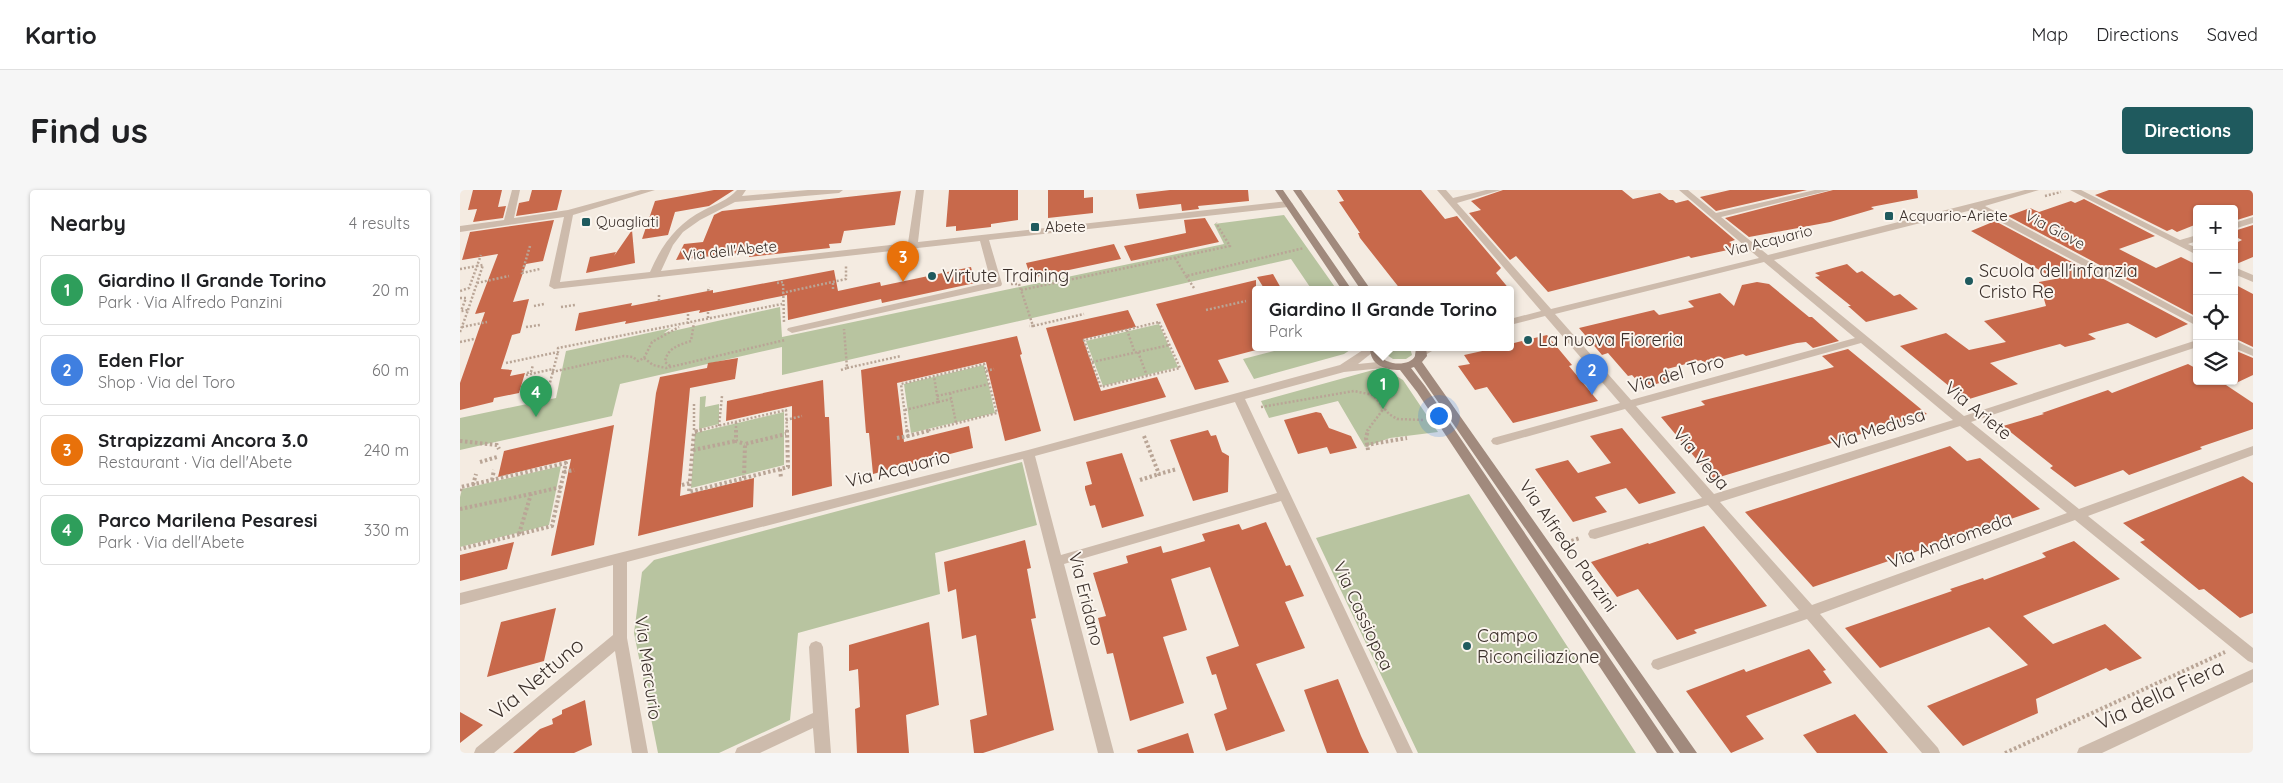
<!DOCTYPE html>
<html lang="en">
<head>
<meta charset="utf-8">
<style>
	:root { --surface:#fff; --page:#f6f6f6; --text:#202124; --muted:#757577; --line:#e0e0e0; --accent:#1f5a5e }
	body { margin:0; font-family:Quicksand,sans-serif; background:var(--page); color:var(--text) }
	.controls { position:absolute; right:15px; top:15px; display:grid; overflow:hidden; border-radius:5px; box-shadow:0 1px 4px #0004 }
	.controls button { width:45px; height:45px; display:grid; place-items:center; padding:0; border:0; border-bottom:1px solid var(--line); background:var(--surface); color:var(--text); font:25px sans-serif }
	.you { position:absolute; left:978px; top:225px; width:18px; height:18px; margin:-12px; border:4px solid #fff; border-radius:50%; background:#1a73e8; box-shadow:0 0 0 8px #1a73e833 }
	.badge { display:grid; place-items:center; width:32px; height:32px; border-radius:50%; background:var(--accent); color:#fff; font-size:16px; font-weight:700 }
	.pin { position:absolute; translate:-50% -41px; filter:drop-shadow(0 1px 2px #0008) }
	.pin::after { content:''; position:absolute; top:26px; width:18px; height:15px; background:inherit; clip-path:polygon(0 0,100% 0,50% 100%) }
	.popup { position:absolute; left:792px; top:96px; width:262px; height:65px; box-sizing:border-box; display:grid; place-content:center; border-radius:5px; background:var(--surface); filter:drop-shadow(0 1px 4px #0005); font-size:16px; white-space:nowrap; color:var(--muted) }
	.popup b { font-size:19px; color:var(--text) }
	.popup::after { content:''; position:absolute; left:50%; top:100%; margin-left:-10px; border:10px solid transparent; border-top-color:var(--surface) }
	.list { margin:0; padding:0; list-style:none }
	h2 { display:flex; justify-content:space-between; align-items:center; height:65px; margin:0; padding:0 20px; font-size:21px }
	h2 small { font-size:16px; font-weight:400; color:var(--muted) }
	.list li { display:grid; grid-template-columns:32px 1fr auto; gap:15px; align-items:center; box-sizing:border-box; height:70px; margin:0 10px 10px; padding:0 10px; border:1px solid var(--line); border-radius:5px }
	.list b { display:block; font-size:19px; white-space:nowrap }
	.list p { margin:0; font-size:16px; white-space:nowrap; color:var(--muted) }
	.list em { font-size:16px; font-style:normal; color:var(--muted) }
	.icon { flex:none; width:28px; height:28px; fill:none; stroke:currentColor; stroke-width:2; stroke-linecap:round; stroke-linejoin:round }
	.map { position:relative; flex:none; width:1793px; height:563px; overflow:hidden; border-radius:5px }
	header { display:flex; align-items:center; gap:30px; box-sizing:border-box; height:70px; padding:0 25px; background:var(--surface); border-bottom:1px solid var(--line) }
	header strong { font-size:24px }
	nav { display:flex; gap:28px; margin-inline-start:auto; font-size:18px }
	.intro { display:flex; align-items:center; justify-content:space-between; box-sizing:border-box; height:120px; padding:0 30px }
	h1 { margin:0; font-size:35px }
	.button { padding:12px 22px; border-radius:5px; background:var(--accent); color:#fff; font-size:18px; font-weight:700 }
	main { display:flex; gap:30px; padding:0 30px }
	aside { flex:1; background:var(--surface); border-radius:5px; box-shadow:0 1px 4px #0004 }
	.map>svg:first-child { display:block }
	.green { fill:#b8c4a0 }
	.building { fill:#c8694b }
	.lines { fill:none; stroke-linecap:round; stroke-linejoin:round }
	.path-far1 { stroke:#b9a596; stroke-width:2.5; stroke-dasharray:2 2; stroke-linecap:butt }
	.path { stroke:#b9a596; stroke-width:4; stroke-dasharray:2.5 2.5; stroke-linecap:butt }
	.minor { fill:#cdbbac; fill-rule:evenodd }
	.tertiary { fill:#cdbbac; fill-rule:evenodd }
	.secondary { fill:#a18a7d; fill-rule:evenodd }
	.poi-dot { fill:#1f5a5e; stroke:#fbf5ee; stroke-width:2 }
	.labels { text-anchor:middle; stroke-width:4; stroke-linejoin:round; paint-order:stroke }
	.far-poi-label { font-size:15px; fill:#3b302b; stroke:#fbf5ee; text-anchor:start }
	.far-street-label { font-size:15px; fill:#3b302b; stroke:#fbf5ee }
	.poi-label { font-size:18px; fill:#3b302b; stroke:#fbf5ee; text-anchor:start }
	.street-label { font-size:18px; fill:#3b302b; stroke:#fbf5ee }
	.near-street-label { font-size:21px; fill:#3b302b; stroke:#fbf5ee }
</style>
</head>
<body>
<header>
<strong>Kartio</strong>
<nav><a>Map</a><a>Directions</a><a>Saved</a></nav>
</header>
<div class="intro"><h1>Find us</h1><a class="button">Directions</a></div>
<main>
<aside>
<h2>Nearby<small>4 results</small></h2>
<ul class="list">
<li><span class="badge" style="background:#2e9e5b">1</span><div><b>Giardino Il Grande Torino</b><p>Park · Via Alfredo Panzini</p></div><em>20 m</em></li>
<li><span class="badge" style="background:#3f7fe0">2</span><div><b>Eden Flor</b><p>Shop · Via del Toro</p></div><em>60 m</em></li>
<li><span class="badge" style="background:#e8710a">3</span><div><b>Strapizzami Ancora 3.0</b><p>Restaurant · Via dell'Abete</p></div><em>240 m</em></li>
<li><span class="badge" style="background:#2e9e5b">4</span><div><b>Parco Marilena Pesaresi</b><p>Park · Via dell'Abete</p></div><em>330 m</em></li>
</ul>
</aside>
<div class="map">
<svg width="1793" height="563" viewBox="0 0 1793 563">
	<rect width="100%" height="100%" fill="#f4ebe1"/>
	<!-- green -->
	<path class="green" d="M824 25 877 100H852L831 69 322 185V157L160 194 152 226 0 260V228L96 208 106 161 211 138 204 143 320 117 322 147 764 54 754 34Z
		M699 134 718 177 643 196 626 151Z
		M826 158H893L884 164 794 189 783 169Z
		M926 158H950L952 165 946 169H933L924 163Z
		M524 175 535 223 451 243 444 194Z
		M913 180 933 184 943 190 978 242 930 248 905 257 878 211 809 228 801 211Z
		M246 206 245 217 259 214V234L239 239 240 207Z
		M324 222V275L231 298 235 243Z
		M562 272 577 335 475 363 480 404 338 443 330 530 259 563H198L174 443 182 382 194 370Z
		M101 276 89 335 0 357V307L2 299Z
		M1009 304 1176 563H958L856 348Z"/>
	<!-- building -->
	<path class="building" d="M13 0H42L38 17 46 16 43 28 13 32 17 19 8 20Z
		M72 0H102L97 20 56 26 59 13 69 11Z
		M254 0H274L249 16 215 22 208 45 182 49 195 11Z
		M489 0H558V30L531 34V37L496 41V36L486 37Z
		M588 0H624V8L633 7V23L588 28Z
		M710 0H788L789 11 738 16 739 19 722 21 721 14 679 19 676 4Z
		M877 0H961L985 29 997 26 1041 78 1036 83 1050 100H941L900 48 898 43H900L879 12 884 11Z
		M1043 0H1162L1173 9 1200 3 1209 10H1213L1216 13 1228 10 1275 50 1269 52 1277 58 1231 68 1229 66 1088 102 1056 66 1050 70 1009 23 1021 20 1011 11Z
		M1270 0H1347L1256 21 1240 7Z
		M1373 0H1457L1458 8 1411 17 1414 19 1370 32 1289 47 1265 28Z
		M1649 0H1793V25L1774 31V19H1737V34L1717 42 1712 39 1707 41 1635 5Z
		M441 1 435 35 384 41 381 53 369 54 370 58 289 67 290 62 216 70 224 54 243 52 254 25 262 21Z
		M1624 9 1695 46 1659 59 1696 78 1721 67 1737 75V127L1548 26 1570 18 1579 22 1611 11 1615 13Z
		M745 28 759 52 671 71 664 56 726 43 724 30Z
		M94 30 83 71 66 74 53 112 69 109 60 143 52 145 41 179 52 180 50 186 65 183 59 203 34 208 33 212 0 220V193L25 122 15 124 38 64 2 70 10 42Z
		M1535 31 1728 134 1696 148 1668 133 1628 144 1636 149 1605 157 1600 154 1530 173 1558 194 1506 210 1440 156 1486 143 1509 160 1546 152 1524 131 1586 116 1579 92 1595 89 1511 41Z
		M1793 35V67L1774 75V54L1782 50 1774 46V41Z
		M172 40 175 73 126 83 130 67 156 62 154 66Z
		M654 54 661 69 571 88 566 73Z
		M1387 74 1397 83 1402 81 1434 106 1440 104 1458 119 1406 132 1388 116H1391L1355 87 1360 86 1355 83Z
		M511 77 515 93 422 113 421 109 328 130 327 105 239 123 240 120 165 134 166 131 115 141 119 123 172 113 171 116 253 100V103L374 80 378 101 420 92 421 96Z
		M813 84 822 100H805L797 87Z
		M796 90V160L758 170 769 192 735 200 696 114Z
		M1297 92 1309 94 1349 127H1352L1379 151 1353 158 1346 152 1337 153 1286 166 1283 164 1246 174 1241 170 1207 179 1217 189 1183 197 1172 185 1168 186 1148 163 1142 165 1119 138 1194 120 1199 125 1234 117 1228 111 1260 103 1274 116 1282 95Z
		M1774 94 1793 104V157L1774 148Z
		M668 120 676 137 623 149 641 201 697 187 706 207 614 231 586 138Z
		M1087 145 1112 175 1109 176 1138 211 1053 233 1027 197 1015 200 998 176 1010 174 1004 165 1036 158H1050V154Z
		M557 146 562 164 560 165 581 241 545 251 526 172 437 193 444 252 509 236 513 258 413 284 409 243H406L401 180Z
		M1388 159 1467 224 1253 289 1201 227 1245 215 1241 211 1374 177 1362 166Z
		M1774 160 1793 168V185L1774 194Z
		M278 168 275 189 230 198 220 306 294 288 293 317 178 346 196 203 200 187 247 178 248 173Z
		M1728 174 1737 179V191H1760L1793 213V239L1740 257 1742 259 1669 285 1663 280 1615 297 1590 278 1593 276 1543 236 1584 224 1582 223 1648 200 1652 203Z
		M363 190 365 227H369L372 296 332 306V216L266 231 267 211Z
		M856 222 861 223 869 238 891 246 897 258 870 264 867 257 838 264 824 230Z
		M154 235 134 355 91 366 111 269 38 287 44 261Z
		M1162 238 1216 303 1179 314 1166 298 1135 307 1147 322 1113 332 1075 279 1108 270 1118 283 1151 273 1130 246Z
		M748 240 751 246 756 245 762 262 769 266 768 302 733 311 710 250Z
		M1490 256 1507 271 1520 268 1580 319 1353 397 1285 322Z
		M662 263 684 326 642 338 635 315 630 316 625 299V296L632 294 626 272Z
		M1783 286 1793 293V423L1780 428 1744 399 1739 400 1680 352 1685 350 1663 333Z
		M806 332 826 376 830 375 844 406 825 412 845 458 796 474 825 541 766 561 754 524 767 519 756 484 752 485 746 467 779 456 750 377 711 389 727 440 703 447 724 513 670 531 653 463 647 464 638 428 646 426 633 383 668 373 666 366 701 356 703 363 711 361 745 351 742 344 779 334 782 340Z
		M1244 336 1307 416 1234 440 1237 443 1217 450 1178 399 1157 407 1131 372 1188 353 1189 354Z
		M565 350 571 378 567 379 576 428 571 429 594 540 523 563H514L510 530 527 525 516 445 502 449 496 399 488 402 484 372Z
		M1614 351 1660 389 1563 426 1593 454 1645 434 1682 468 1650 481 1646 478 1576 509 1578 523 1503 556 1467 516 1568 475 1529 437 1420 478 1385 438 1492 401 1490 399 1523 388 1524 390 1586 367 1582 363Z
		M54 352 47 379 0 391V365Z
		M96 418 84 471 27 487 41 432Z
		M469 432 479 515 446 525 449 563H397L395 519 400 517 398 479 389 481V455Z
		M1349 459 1366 480 1363 481 1372 493 1286 526 1304 549 1271 563 1226 501 1284 479 1286 482Z
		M878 489 901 546 909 563H867L844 500Z
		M125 510 132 555 114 563H53L80 539 93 534 92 529 102 524V520Z
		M0 522 23 535 0 553Z
		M1395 524 1428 563H1357L1343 545Z
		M728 543 734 563H678L677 560Z"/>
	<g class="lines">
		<!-- path-far1 -->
		<path class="path-far1" d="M1585 6 1601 2
			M70 56 62 83 80 79
			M715 68 726 86
			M0 79 17 76 9 98 0 101
			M17 93 49 86
			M317 93 323 92 324 132
			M373 93V99
			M551 94H559L573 136H569
			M734 98 726 86 844 58
			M561 100 770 56 756 33
			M248 101 249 97
			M322 103 386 89V75
			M199 105V111
			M0 108H6L1 121
			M74 116 84 114
			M101 117 115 115
			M8 120 23 75 17 76 21 65
			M746 120 786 111
			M248 122V130
			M228 124V134
			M699 132 720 178 641 197 624 150Z
			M573 136 624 124
			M2 137 27 132
			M66 137 80 135
			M667 140 675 163
			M0 142 8 120 1 121
			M0 152 14 149
			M678 162 687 186
			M184 168 192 152 219 137
			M632 172 710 155
			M46 173 98 162V158L322 114
			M210 176 205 172C207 158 219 155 231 151L234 133
			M387 178 441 166
			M381 180 387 178 384 139
			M526 181 534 179
			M92 182 164 166 173 167 178 171 184 168 193 175 206 178 325 150
			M67 183 71 182 73 175
			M66 185 93 179
			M490 203 496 233
			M87 204 98 162
			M913 205 935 189
			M477 206 529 194
			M478 212 491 209
			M234 214V241
			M801 217 894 201 913 205 929 224 937 229 964 230
			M445 220 478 212 474 186
			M326 230 342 226
			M276 232V241
			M259 236 262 206
			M236 241 326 220 327 241
			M447 241 441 194 524 174 537 223 466 241
			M907 241 924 218"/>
		<!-- path -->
		<path class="path" d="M242 240 234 242 229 302 328 277 327 240
			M276 240V251L285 254
			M447 240 448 246 471 240
			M684 246 699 284 717 279
			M437 248 448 246
			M0 251 37 255 39 259
			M906 255 947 248
			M233 260 276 251
			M908 260 906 248 908 240
			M20 272 37 267
			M320 279 321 288
			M104 282 114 280
			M284 288 285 254 326 244
			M32 290 34 280
			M680 290 699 284
			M13 295 16 284
			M222 295 230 293
			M0 301 1 297 106 273 92 336 0 359
			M0 319 71 304
			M59 344 71 304 101 297
			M1102 354 1120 348
			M1545 563 1765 462"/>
		<!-- minor -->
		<path class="minor" d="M52 0H60L54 28 108 20 181 0H195L113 25 100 92 190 82C202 54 217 34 244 20 256 14 268 10 277 0H286L282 6 348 0H383L379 3 275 12 240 30 223 42 213 55 201 81 448 53 456 0H464L458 52 828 11 833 14 828 17 529 50 542 94 541 96 332 143 327 140 328 138 531 92 520 51 94 99 89 96 104 27 0 42V36L44 30Z
			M977 0H986L993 8 1026 0H1041L997 13 1091 119 1299 68 1219 0H1228L1256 23 1355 0H1371L1261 27 1308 65 1565 0H1579L1525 16 1737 129V136L1516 19 1314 70 1504 226 1737 150V157L1511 232 1619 319 1793 256V265L1628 326 1793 458V473L1788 471 1615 330 1360 424 1478 558 1480 563H1462L1347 429 1198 480 1193 478 1191 474 1193 470 1339 420 1248 315 1135 349 1130 348 1128 344 1130 340 1242 308 1165 219 1037 255 1033 254 1031 251 1033 248 1160 213 1085 126 1050 135V129L1081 121ZM1304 72 1395 148 1171 210 1095 124ZM1401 153 1493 230 1254 304 1176 216ZM1500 236 1607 323 1352 415 1260 312Z
			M1610 0H1621L1720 50 1737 45V51L1728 54 1737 58V65Z
			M1793 27V33L1774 39V33Z
			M1774 77 1793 85V92L1774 84Z
			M1774 150 1793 159V166L1774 158Z
			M906 158H918L898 174 928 171 932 173 934 175 932 177 884 182 785 209 953 563H937L821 311 604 374 654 563H638L563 269 167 372V448L188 563H172L155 461 34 563H14L16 558 153 445V375L0 415V403L568 260 880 175ZM775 212 817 303 601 365 575 266Z
			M963 158H977L967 164H959L958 162Z
			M356 451 361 453 363 457 371 563H355L353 538 300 563H275L277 558 353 523 349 457 351 453Z"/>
		<!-- tertiary -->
		<path class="tertiary" d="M1793 479V492L1642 563H1617L1619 558Z"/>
		<!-- secondary -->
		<path class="secondary" d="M815 0H823L892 100H882Z
			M833 0H841L911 100H901Z
			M910 158H920C920 159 921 165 921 166 926 176 951 176 955 166 955 165 956 159 956 158H966L967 166 962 172 1237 563H1220L954 177 951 178 965 196 1214 563H1197L957 202 940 180C925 180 910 175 910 158Z"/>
	</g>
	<!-- markers -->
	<g class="poi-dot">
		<rect x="1424" y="21" width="10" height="10" rx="2.5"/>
		<rect x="121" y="27" width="10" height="10" rx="2.5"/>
		<rect x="570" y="32" width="10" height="10" rx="2.5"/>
		<circle cx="472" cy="86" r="5"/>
		<circle cx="1509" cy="91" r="5"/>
		<circle cx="1068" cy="150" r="5"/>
		<circle cx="1007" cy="456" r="5"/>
	</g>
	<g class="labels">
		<!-- far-poi labels -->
		<g class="far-poi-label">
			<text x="1439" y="31">Acquario-Ariete</text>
			<text x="136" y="37">Quagliati</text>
			<text x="585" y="42">Abete</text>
		</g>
		<!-- far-street labels -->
		<g class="far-street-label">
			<text transform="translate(1595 40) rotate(28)" y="5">Via Giove</text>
			<text transform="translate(1309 51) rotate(-14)" y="5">Via Acquario</text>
			<text transform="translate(270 61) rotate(-6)" y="5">Via dell'Abete</text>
		</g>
		<!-- poi labels -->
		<g class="poi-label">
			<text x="1519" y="87">Scuola dell'infanzia<tspan x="1519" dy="21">Cristo Re</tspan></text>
			<text x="482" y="92">Virtute Training</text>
			<text x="1078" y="156">La nuova Fioreria</text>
			<text x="1017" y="452">Campo<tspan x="1017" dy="21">Riconciliazione</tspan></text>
		</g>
		<!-- street labels -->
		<g class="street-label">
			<text transform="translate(1216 184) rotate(-16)" y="6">Via del Toro</text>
			<text transform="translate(1518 221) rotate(39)" y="6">Via Ariete</text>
			<text transform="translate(1418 239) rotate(-18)" y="6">Via Medusa</text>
			<text transform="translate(1241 269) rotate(49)" y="6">Via Vega</text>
			<text transform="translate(438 279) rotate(-14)" y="6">Via Acquario</text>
			<text transform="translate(1490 351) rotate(-20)" y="6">Via Andromeda</text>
			<text transform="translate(1108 356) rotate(55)" y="6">Via Alfredo Panzini</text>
			<text transform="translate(626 409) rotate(76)" y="6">Via Eridano</text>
			<text transform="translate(903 426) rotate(65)" y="6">Via Cassiopea</text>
			<text transform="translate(188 478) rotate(82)" y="6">Via Mercurio</text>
		</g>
		<!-- near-street labels -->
		<g class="near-street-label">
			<text transform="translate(77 489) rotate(-40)" y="7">Via Nettuno</text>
			<text transform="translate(1700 505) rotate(-25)" y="7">Via della Fiera</text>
		</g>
	</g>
</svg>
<div class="controls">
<button>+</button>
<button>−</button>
<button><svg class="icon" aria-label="locate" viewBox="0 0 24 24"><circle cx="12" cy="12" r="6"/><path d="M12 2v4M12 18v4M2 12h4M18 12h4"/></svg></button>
<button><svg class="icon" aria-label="layers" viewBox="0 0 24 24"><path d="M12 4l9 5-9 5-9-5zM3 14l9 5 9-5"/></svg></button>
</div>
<div class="you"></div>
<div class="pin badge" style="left:923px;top:219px;background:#2e9e5b">1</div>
<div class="popup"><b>Giardino Il Grande Torino</b>Park</div>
<div class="pin badge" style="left:1132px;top:205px;background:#3f7fe0">2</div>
<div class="pin badge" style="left:443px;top:92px;background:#e8710a">3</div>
<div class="pin badge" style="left:76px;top:227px;background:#2e9e5b">4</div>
</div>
</main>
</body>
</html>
